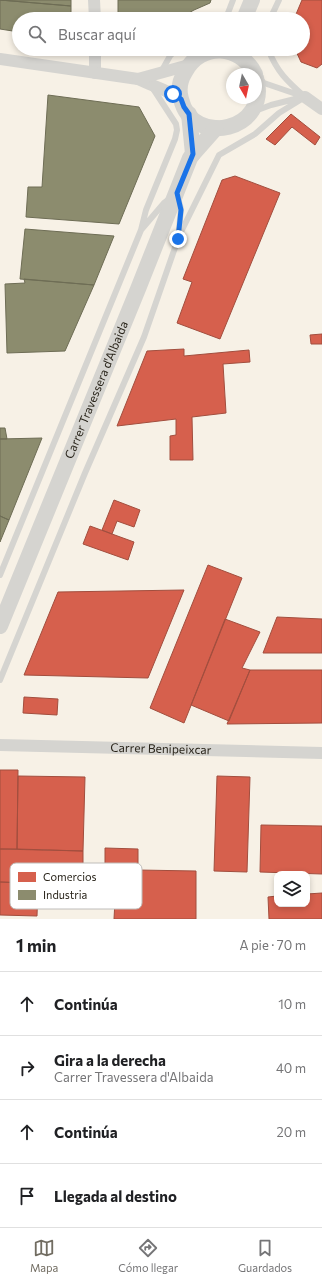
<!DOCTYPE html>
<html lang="es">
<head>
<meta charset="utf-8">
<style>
	:root { --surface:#fff; --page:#f6f6f6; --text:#202124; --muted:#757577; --line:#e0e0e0; --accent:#716c61 }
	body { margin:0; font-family:Commissioner,sans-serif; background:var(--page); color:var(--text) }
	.controls { position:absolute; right:12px; bottom:12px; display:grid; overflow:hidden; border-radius:8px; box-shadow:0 2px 6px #0003 }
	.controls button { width:36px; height:36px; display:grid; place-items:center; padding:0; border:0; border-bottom:1px solid var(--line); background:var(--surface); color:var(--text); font:20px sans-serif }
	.compass { position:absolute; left:226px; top:68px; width:36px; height:36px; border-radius:50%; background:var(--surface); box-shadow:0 2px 6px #0003; rotate:171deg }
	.stop { position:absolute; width:12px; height:12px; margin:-9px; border:3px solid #1a73e8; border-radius:50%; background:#fff }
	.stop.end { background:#1a73e8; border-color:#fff; box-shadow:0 1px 4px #0008 }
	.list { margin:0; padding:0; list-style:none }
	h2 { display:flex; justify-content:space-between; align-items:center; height:52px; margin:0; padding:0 16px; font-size:17px }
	h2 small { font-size:13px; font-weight:400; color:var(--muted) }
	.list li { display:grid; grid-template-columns:26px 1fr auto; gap:12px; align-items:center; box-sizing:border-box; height:64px; padding:0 16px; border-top:1px solid var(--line) }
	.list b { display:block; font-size:15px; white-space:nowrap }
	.list p { margin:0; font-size:13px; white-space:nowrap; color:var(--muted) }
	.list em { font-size:13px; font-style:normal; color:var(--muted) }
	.icon { flex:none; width:22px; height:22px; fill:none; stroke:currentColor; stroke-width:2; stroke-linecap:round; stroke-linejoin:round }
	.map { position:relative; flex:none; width:322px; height:919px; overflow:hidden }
	.search { position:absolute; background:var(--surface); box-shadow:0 2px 6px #0003; left:12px; right:12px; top:12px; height:44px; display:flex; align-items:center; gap:10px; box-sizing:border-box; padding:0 14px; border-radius:22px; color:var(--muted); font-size:15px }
	.sheet { height:308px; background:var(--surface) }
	nav { display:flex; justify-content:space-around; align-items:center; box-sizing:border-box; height:56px; border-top:1px solid var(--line); background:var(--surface); font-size:11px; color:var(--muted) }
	nav a { display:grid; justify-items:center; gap:2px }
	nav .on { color:var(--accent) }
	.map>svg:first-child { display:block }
	.shops { fill:#d6604d; stroke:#a24e3e }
	.industry { fill:#8c8c6e; stroke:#6e6d55 }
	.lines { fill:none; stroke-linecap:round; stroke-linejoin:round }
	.service { stroke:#d5d4d0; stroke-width:6 }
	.minor { stroke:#d5d4d0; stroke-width:12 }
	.secondary { stroke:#d5d4d0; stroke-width:16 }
	.route { stroke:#1a73e8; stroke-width:5 }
	.labels { text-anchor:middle; stroke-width:4; stroke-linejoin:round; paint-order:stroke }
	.street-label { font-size:12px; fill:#29241a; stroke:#fff }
	.key { fill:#fff; stroke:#bfbdba; stroke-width:1 }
	.key-label { font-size:11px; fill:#29241a }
</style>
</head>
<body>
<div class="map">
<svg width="322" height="919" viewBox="0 0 322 919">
	<rect width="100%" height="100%" fill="#f7f1e6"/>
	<!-- shops -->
	<path class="shops" d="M302 0H322V64L317 68 301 62 295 49H303V19H294Z
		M291 114 320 137 315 145 292 127 275 145 266 139Z
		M235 176 280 193 220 339 177 323 192 282 183 279 222 180Z
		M322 334V344H311L310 335Z
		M184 349V356L249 350 250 362 223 364 226 413 192 417 193 460H170V436L176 435V419L117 426 147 351Z
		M114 500 140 510 134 527 117 521 112 534 102 530Z
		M90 526 134 542 128 560 83 544Z
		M208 565 242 578 184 723 150 708Z
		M184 590 148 678 24 675 58 592Z
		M277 617 322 619V653H263Z
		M225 619 260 632 242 668 250 670 229 721 191 705Z
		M250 670H322V723L227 724Z
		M24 697 58 699 57 715 23 713Z
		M0 770H18L17 849H0Z
		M18 776 85 777 83 851 17 849Z
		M217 776 250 777 247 872 214 871Z
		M261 825 322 826V874L260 872Z
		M105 848 138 849V870L196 871V919H114L116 882 105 881Z
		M0 849 83 851V884L0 882Z
		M0 882 38 884 37 916 0 915Z
		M322 893V919H269L268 897 277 896V904H307V894Z"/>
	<!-- industry -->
	<path class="industry" d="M0 0 71 6V19H19V32L0 29Z
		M0 0H71V6Z
		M118 0H211L210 3 194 10 178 19H118Z
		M48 95 139 107 155 136 119 224 26 217 28 187H42Z
		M25 229 114 236 94 285 20 279Z
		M24 279 94 285 65 351 7 353 5 284 25 283Z
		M0 428H5L7 439H0Z
		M42 438 9 520 0 516V439Z
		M0 516 9 520 0 542Z"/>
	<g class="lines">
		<!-- service -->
		<path class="service" d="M222 19 228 13 233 0
			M270 19 279 0
			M268 49C277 72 287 81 305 97
			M161 72 170 56 177 49
			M259 78 264 83 302 96
			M255 111 271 105 299 98
			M141 230 164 203 168 200
			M180 234 219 155 255 134 279 113 305 97
			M0 575 141 230 146 210 175 139 177 130 176 124 152 87
			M0 680 85 473 144 337 178 239 181 209 178 198"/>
		<!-- minor -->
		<g class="minor">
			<path d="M94 0 95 19"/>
			<path d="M95 49V73"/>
			<path d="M0 59 138 79C152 86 168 90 181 99"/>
			<path d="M138 79 189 65"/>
			<path d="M305 97 322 109"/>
			<path id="s1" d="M0 745 322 753"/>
		</g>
		<!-- secondary -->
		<g class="secondary">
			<path d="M244 19 252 0"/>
			<path d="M255 74C240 44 201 42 185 72 180 80 178 89 181 99 193 149 271 130 256 78"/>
			<path d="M189 114 193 154"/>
			<path id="s2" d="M0 626 138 289 190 158 193 154 216 128"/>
		</g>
	</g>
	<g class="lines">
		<!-- route -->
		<path class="route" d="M173 94 181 99 184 107 189 114 193 154 177 193 181 210 178 239"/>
	</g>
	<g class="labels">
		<!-- street labels -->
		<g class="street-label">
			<text dy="4" stroke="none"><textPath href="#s2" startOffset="255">Carrer Travessera d'Albaida</textPath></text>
			<text dy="4" stroke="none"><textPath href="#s1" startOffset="161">Carrer Benipeixcar</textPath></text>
		</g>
	</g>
	<!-- legend -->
	<rect x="10" y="863" width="132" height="46" rx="6" class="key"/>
	<rect x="18" y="872" width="18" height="10" fill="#d6604d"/>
	<rect x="18" y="890" width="18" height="10" fill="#8c8c6e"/>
	<g class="key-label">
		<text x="43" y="881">Comercios</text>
		<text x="43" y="899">Industria</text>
	</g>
</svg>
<div class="controls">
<button><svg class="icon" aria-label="layers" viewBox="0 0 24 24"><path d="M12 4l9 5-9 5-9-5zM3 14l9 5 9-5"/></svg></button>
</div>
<svg class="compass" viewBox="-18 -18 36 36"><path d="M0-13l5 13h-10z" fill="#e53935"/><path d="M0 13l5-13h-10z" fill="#757577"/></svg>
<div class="stop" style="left:173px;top:94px"></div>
<div class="stop end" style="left:178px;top:239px"></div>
<div class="search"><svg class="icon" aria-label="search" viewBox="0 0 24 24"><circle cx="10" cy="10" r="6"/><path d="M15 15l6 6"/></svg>Buscar aquí</div>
</div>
<section class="sheet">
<h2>1 min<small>A pie · 70 m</small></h2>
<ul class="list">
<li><svg class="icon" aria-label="ahead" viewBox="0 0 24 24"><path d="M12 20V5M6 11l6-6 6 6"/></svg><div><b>Continúa</b></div><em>10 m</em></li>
<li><svg class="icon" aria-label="right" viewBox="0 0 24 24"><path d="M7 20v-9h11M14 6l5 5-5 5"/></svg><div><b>Gira a la derecha</b><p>Carrer Travessera d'Albaida</p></div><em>40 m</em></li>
<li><svg class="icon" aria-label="ahead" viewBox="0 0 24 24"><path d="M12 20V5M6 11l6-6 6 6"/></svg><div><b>Continúa</b></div><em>20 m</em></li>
<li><svg class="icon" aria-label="arrive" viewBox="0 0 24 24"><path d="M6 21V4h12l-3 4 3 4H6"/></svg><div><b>Llegada al destino</b></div></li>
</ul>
</section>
<nav>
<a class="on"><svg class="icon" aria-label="map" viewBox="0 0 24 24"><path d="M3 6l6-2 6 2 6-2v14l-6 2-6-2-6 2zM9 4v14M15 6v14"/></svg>Mapa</a>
<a><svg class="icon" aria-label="directions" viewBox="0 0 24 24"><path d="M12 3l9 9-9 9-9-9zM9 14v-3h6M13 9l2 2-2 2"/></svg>Cómo llegar</a>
<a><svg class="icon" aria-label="saved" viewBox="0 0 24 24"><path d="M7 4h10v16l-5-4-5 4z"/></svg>Guardados</a>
</nav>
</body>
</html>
